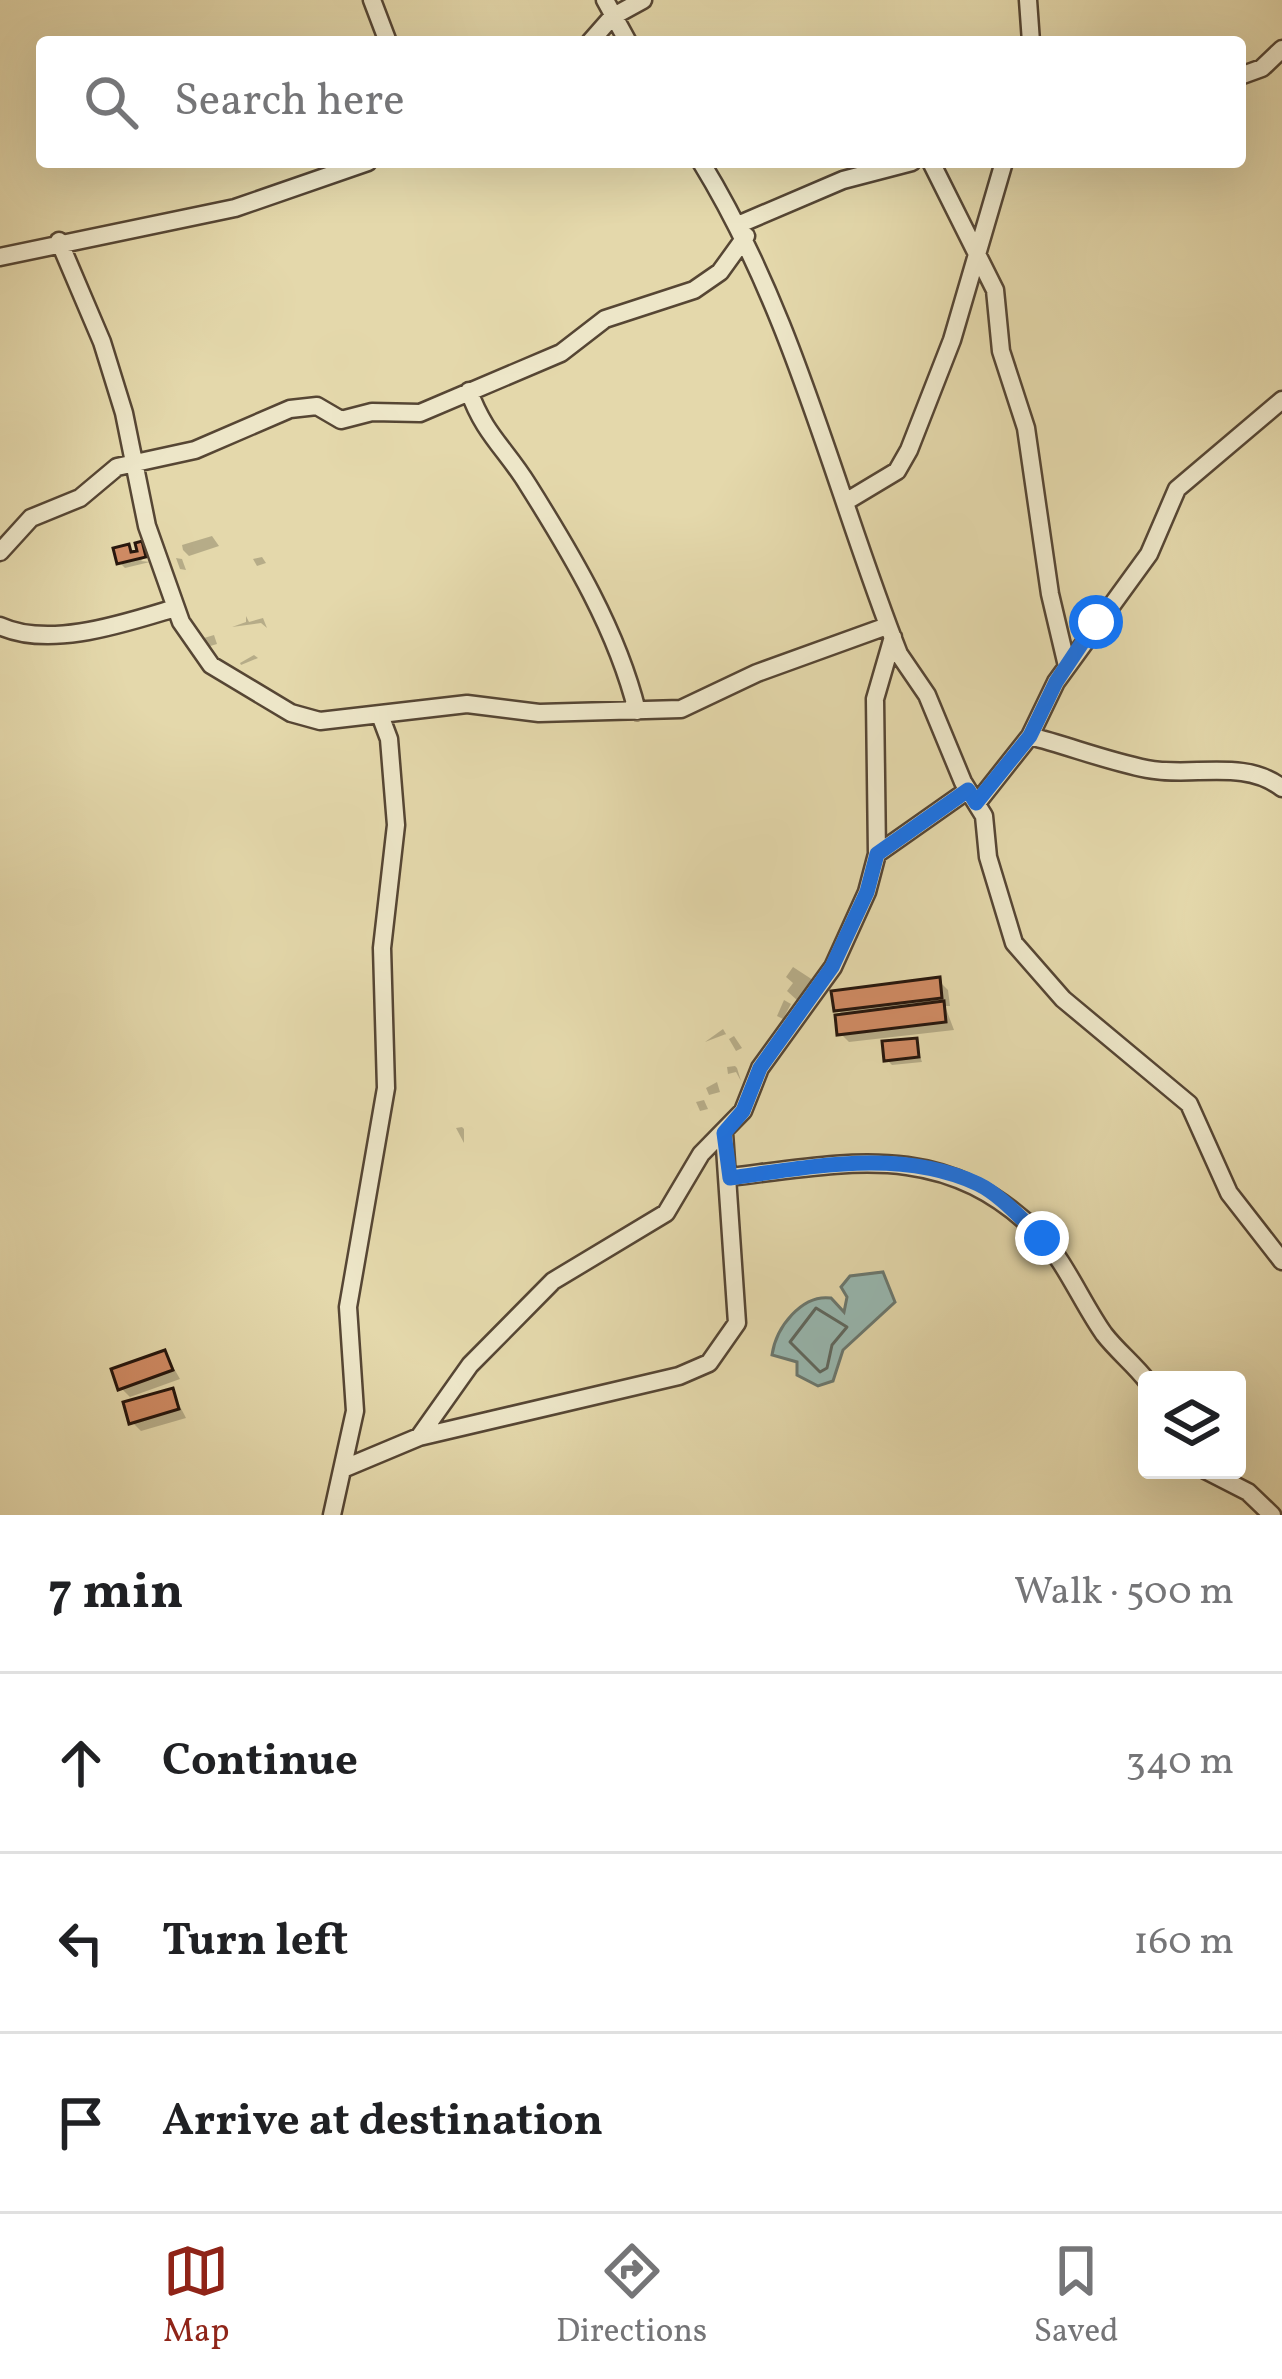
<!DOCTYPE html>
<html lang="en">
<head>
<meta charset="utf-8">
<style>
	:root { --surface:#fff; --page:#f2f2f2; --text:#202124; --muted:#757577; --line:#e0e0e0; --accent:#8f2418 }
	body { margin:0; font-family:Vollkorn,serif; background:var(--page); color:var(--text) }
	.controls { position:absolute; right:36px; bottom:36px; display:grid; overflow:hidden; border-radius:12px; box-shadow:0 12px 48px #0002 }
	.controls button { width:108px; height:108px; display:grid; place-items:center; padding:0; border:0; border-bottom:3px solid var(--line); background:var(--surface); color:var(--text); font:60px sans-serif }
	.stop { position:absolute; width:36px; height:36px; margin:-27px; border:9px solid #1a73e8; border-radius:50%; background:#fff }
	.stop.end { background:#1a73e8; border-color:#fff; box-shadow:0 3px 12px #0008 }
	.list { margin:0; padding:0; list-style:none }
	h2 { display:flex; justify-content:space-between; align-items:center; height:156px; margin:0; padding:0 48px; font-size:51px }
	h2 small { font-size:39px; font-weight:400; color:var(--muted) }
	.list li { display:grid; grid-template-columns:78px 1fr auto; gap:36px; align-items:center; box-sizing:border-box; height:180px; padding:0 48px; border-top:3px solid var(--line) }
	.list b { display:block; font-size:45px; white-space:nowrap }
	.list em { font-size:39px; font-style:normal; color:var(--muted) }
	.icon { flex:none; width:66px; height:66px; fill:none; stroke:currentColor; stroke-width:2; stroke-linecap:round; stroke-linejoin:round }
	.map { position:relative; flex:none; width:1282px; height:1515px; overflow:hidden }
	.search { position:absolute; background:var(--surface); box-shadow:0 12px 48px #0002; left:36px; right:36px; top:36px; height:132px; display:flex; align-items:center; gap:30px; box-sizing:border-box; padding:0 42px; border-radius:12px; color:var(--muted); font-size:45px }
	.sheet { height:696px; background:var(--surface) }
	nav { display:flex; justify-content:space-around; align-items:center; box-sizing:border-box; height:168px; border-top:3px solid var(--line); background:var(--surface); font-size:33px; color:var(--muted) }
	nav a { display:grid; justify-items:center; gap:6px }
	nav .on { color:var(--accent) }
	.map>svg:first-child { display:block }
	.water { fill:#97b8b1; stroke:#6a776f; stroke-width:3 }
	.shadow { fill:#0003 }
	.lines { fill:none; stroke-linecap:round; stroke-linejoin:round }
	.shore { stroke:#5e675f; stroke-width:3 }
	.building { fill:#d08b64; stroke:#26160d; stroke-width:3 }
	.street-casing { stroke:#564634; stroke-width:21 }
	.street { stroke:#ede6c8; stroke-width:16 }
	.route { stroke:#1a73e8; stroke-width:15 }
</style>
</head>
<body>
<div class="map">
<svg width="1282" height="1515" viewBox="0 0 1282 1515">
	<rect width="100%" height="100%" fill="#e4d8ab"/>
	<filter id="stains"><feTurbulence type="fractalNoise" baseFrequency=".00167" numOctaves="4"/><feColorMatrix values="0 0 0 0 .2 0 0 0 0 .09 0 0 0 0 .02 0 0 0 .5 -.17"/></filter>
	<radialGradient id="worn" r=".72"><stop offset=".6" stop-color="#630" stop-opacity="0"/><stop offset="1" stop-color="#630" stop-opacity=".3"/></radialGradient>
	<!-- water -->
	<path class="water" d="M883 1272 895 1302 843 1350 833 1381 818 1386 797 1375V1362L772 1355C776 1327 802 1294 831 1298L844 1312 847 1297 841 1287 850 1276Z"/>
	<!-- shadow -->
	<path class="shadow" d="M212 536 219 546 189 556 183 550 182 545Z
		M141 544 148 553 141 561 150 562 125 568 119 562 128 548 140 553Z
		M262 557 266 563 257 566 253 559Z
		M176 558 182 559 186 570 180 569Z
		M246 616 249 622 263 618 267 628 261 623 232 627 246 622Z
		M214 635 217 644 207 647 204 638Z
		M254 655 258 658 241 665 240 663Z
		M793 967 813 980 798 1001 787 991 793 983 786 977Z
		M939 981 948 990 950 1006H945L954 1030 849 1042 840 1033 844 1016 837 1009Z
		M784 1000 791 1004 783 1019 777 1016Z
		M723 1029 729 1039 734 1036 742 1048 736 1051 726 1034 705 1042Z
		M915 1041 922 1062 892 1065 887 1060Z
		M735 1066 737 1068 741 1081 736 1072 728 1074 727 1067Z
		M717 1082 720 1092 709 1095 706 1088Z
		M704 1100 708 1109 700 1111 696 1102Z
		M462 1127 464 1129V1143L456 1128Z
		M165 1353 180 1379 130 1397 121 1388Z
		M172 1391 186 1418 141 1431 132 1422Z"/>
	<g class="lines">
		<!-- shore -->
		<path class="shore" d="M816 1308 847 1327 832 1345 827 1368 820 1372 790 1342Z"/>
	</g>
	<!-- building -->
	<path class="building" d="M142 541 146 557 117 564 113 548 129 544 131 552 137 551 135 543Z
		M940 977 942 998 834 1011 831 991Z
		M944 1001 946 1022 837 1035 835 1015Z
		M917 1038 919 1057 884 1061 882 1041Z
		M165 1350 173 1370 118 1390 111 1369Z
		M173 1388 179 1409 129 1424 123 1402Z"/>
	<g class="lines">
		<!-- street casing -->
		<g class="street-casing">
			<path id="street" d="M372 0 388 42
				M605 0 628 42
				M1028 0 1031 42
				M590 42 612 17 643 0
				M1240 76 1262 68 1282 49
				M701 162C795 315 834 489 899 654L927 695 963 782 984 816 988 857 1014 943 1063 999 1189 1104 1229 1193 1282 1261
				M931 162 995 290 1001 351 1026 428 1050 594 1067 666
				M740 224 843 180 912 162
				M59 241 102 342 124 413 147 526 181 622 211 665 291 713 320 721 467 704 539 713 681 709 757 673 887 626
				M0 257 235 208 368 162
				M469 391C484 434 506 449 528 485 572 555 617 630 637 711
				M847 501 897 471 909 450 952 340 1004 162
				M0 552 31 518 80 498 117 467 195 450 290 409 317 406 341 420 372 412 420 413 561 353 605 319 694 290 720 272 746 236
				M0 626C50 649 125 623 175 608
				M1030 736C1069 746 1107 761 1147 769 1191 778 1244 758 1282 788
				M977 803 1030 736 1056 682 1149 554 1177 489 1282 400
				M877 854 968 790
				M731 1177C851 1162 945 1140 1039 1234 1065 1261 1082 1303 1104 1334 1117 1351 1134 1364 1147 1381
				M419 1437 470 1365 553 1281 666 1213 701 1154 743 1111 760 1068 833 967 867 892 877 854 875 699 893 637
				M345 1468 419 1437 679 1376 709 1363 737 1323 724 1133
				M1205 1470 1248 1492 1272 1515
				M332 1515 355 1411 348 1307 386 1088 382 948 396 825 389 739 380 715"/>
		</g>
		<!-- street -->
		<use href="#street" class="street"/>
	</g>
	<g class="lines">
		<!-- route -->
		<path class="route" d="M1042 1238C1023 1221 1001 1195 978 1184 901 1148 811 1167 730 1178L724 1133 743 1111 760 1068 832 967 867 892 877 854 968 790 976 803 1030 736 1056 682 1096 622"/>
	</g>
	<rect width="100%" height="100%" filter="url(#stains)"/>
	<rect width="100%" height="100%" fill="url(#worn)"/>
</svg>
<div class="controls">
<button><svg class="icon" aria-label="layers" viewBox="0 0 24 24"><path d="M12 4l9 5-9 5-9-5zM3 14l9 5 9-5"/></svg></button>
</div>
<div class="stop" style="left:1096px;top:622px"></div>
<div class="stop end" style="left:1042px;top:1238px"></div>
<div class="search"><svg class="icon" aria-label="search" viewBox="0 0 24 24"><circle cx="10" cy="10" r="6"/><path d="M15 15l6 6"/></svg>Search here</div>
</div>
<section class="sheet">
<h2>7 min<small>Walk · 500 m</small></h2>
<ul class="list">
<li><svg class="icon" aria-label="ahead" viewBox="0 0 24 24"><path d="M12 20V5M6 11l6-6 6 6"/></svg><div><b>Continue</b></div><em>340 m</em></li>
<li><svg class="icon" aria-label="left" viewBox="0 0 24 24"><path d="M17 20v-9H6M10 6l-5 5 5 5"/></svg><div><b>Turn left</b></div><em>160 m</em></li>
<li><svg class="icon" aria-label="arrive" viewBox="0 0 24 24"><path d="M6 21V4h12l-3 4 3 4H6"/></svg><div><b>Arrive at destination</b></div></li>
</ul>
</section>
<nav>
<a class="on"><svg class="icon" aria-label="map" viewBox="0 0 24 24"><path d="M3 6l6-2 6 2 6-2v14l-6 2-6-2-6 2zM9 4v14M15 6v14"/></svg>Map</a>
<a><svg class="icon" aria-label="directions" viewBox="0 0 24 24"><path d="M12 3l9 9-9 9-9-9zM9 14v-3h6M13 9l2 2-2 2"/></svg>Directions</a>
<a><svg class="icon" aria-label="saved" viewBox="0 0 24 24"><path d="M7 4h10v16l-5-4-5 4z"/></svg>Saved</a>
</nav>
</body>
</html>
